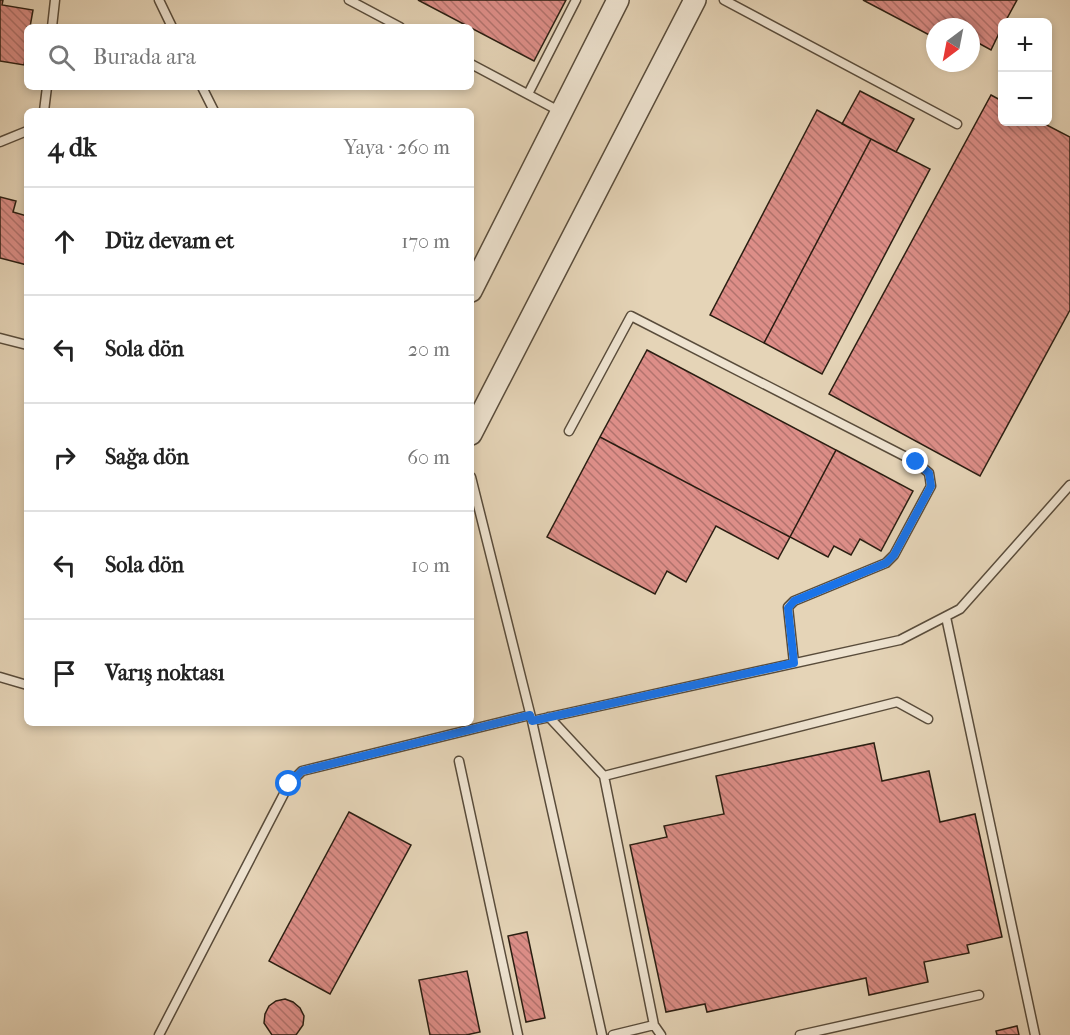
<!DOCTYPE html>
<html lang="tr">
<head>
<meta charset="utf-8">
<style>
	:root { --surface:#fff; --page:#f2f2f2; --text:#222; --muted:#767676; --line:#e0e0e0 }
	body { margin:0; font-family:"IM FELL French Canon",serif; background:var(--page); color:var(--text) }
	.controls { position:absolute; right:18px; top:18px; display:grid; overflow:hidden; border-radius:9px; box-shadow:0 3px 9px #0003 }
	.controls button { width:54px; height:54px; display:grid; place-items:center; padding:0; border:0; border-bottom:2px solid var(--line); background:var(--surface); color:var(--text); font:30px sans-serif }
	.compass { position:absolute; left:926px; top:18px; width:54px; height:54px; border-radius:50%; background:var(--surface); box-shadow:0 3px 9px #0003; rotate:212deg }
	.stop { position:absolute; width:18px; height:18px; margin:-14px; border:4px solid #1a73e8; border-radius:50%; background:#fff }
	.stop.end { background:#1a73e8; border-color:#fff; box-shadow:0 2px 6px #0008 }
	.list { margin:0; padding:0; list-style:none }
	h2 { display:flex; justify-content:space-between; align-items:center; height:78px; margin:0; padding:0 24px; font-size:26px }
	h2 small { font-size:20px; font-weight:400; color:var(--muted) }
	.list li { display:grid; grid-template-columns:39px 1fr auto; gap:18px; align-items:center; box-sizing:border-box; height:108px; padding:0 24px; border-top:2px solid var(--line) }
	.list b { display:block; font-size:22px; white-space:nowrap }
	.list em { font-size:20px; font-style:normal; color:var(--muted) }
	.icon { flex:none; width:33px; height:33px; fill:none; stroke:currentColor; stroke-width:2; stroke-linecap:round; stroke-linejoin:round }
	.map { position:relative; flex:none; width:1070px; height:1035px; overflow:hidden }
	.search { position:absolute; background:var(--surface); box-shadow:0 3px 9px #0003; left:24px; top:24px; width:450px; height:66px; display:flex; align-items:center; gap:15px; box-sizing:border-box; padding:0 21px; border-radius:9px; color:var(--muted); font-size:22px }
	.panel { position:absolute; background:var(--surface); box-shadow:0 3px 9px #0003; left:24px; top:108px; width:450px; height:618px; border-radius:9px }
	.map>svg:first-child { display:block }
	.building { fill:url(#building-back-hatch); stroke:#2a1e12; stroke-width:1.5 }
	.lines { fill:none; stroke-linecap:round; stroke-linejoin:round }
	.service-casing { stroke:#594c3b; stroke-width:11 }
	.tertiary-casing { stroke:#594c3b; stroke-width:24 }
	.service { stroke:#eee3d0; stroke-width:8 }
	.tertiary { stroke:#eee3d0; stroke-width:21 }
	.route { stroke:#1a73e8; stroke-width:8 }
</style>
</head>
<body>
<div class="map">
<svg width="1070" height="1035" viewBox="0 0 1070 1035">
	<defs>
		<pattern id="building-back-hatch" width="6" height="6" patternUnits="userSpaceOnUse" patternTransform="scale(1.5)"><rect width="6" height="6" fill="#dd8e88"/><path d="M-1 5l2 2M0 0l6 6M5-1l2 2" fill="none" stroke="#b3736e"/></pattern>
	</defs>
	<rect width="100%" height="100%" fill="#e5d4b7"/>
	<filter id="stains"><feTurbulence type="fractalNoise" baseFrequency=".00333" numOctaves="4"/><feColorMatrix values="0 0 0 0 .2 0 0 0 0 .09 0 0 0 0 .02 0 0 0 .5 -.17"/></filter>
	<radialGradient id="worn" r=".72"><stop offset=".6" stop-color="#630" stop-opacity="0"/><stop offset="1" stop-color="#630" stop-opacity=".3"/></radialGradient>
	<!-- building -->
	<path class="building" d="M0 0H3L2 5 33 10 30 27H27V47L24 65 0 61Z
		M418 0H566L534 61Z
		M863 0H1017L1005 22H1002V27L991 50 971 39V27H935V38Z
		M860 91 914 119 896 152 842 124Z
		M991 95 1002 101V122H1041L1070 137V310L980 476 829 394Z
		M817 110 871 139 764 343 710 315Z
		M871 139 930 169 822 374 764 343Z
		M0 197 16 201 13 212 27 216V265L0 258Z
		M647 350 836 450 790 537 600 437Z
		M600 437 790 537 778 559 716 526 686 582 667 571 655 594 547 537Z
		M836 450 913 491 881 551 860 539 851 555 834 546 828 557 790 537Z
		M874 743 882 781 929 771 940 822 975 814 1002 937 967 945 969 953 924 962 928 982 869 995 866 978 707 1012 705 1004 666 1012 630 845 667 837 664 826 724 814 716 776Z
		M349 812 411 845 330 994 269 961Z
		M527 932 545 1018 526 1022 508 936Z
		M467 971 480 1032 466 1035H430L419 980Z
		M285 999 293 1002 300 1008 304 1016 303 1025 296 1035H272L264 1023 265 1014 269 1006 276 1001Z
		M1017 1026 1019 1035H997L996 1031Z"/>
	<g class="lines">
		<!-- service casing -->
		<g class="service-casing">
			<path id="service" d="M159 0 172 27
				M349 0 400 27
				M724 0 957 124
				M52 27 55 0
				M471 64 561 112
				M202 87 214 111
				M528 94 576 0
				M44 111 47 87
				M0 142 27 131
				M0 338 27 345
				M569 431 631 316 916 462 929 473 931 486 894 555 886 563 794 601 788 607 794 663
				M471 477 532 721 602 1035
				M946 617 1035 1035
				M0 677 27 685
				M549 717 604 776 654 1025 661 1035
				M532 721 900 640 960 609 1070 485
				M459 761 518 1035
				M604 776 897 702 928 719
				M159 1035 289 784 302 771 530 715
				M613 1035 654 1025
				M800 1035 979 995"/>
		</g>
		<!-- tertiary casing -->
		<g class="tertiary-casing">
			<path id="tertiary" d="M471 291 618 0
				M471 434 695 0"/>
		</g>
		<!-- service -->
		<use href="#service" class="service"/>
		<!-- tertiary -->
		<use href="#tertiary" class="tertiary"/>
	</g>
	<g class="lines">
		<!-- route -->
		<path class="route" d="M289 784 302 771 530 715 532 721 794 663 788 608 794 601 886 563 894 555 931 486 929 473 916 462"/>
	</g>
	<rect width="100%" height="100%" filter="url(#stains)"/>
	<rect width="100%" height="100%" fill="url(#worn)"/>
</svg>
<div class="controls">
<button>+</button>
<button>−</button>
</div>
<svg class="compass" viewBox="-18 -18 36 36"><path d="M0-13l5 13h-10z" fill="#e53935"/><path d="M0 13l5-13h-10z" fill="#767676"/></svg>
<div class="stop" style="left:289px;top:784px"></div>
<div class="stop end" style="left:916px;top:462px"></div>
<div class="search"><svg class="icon" aria-label="search" viewBox="0 0 24 24"><circle cx="10" cy="10" r="6"/><path d="M15 15l6 6"/></svg>Burada ara</div>
<section class="panel">
<h2>4 dk<small>Yaya · 260 m</small></h2>
<ul class="list">
<li><svg class="icon" aria-label="ahead" viewBox="0 0 24 24"><path d="M12 20V5M6 11l6-6 6 6"/></svg><div><b>Düz devam et</b></div><em>170 m</em></li>
<li><svg class="icon" aria-label="left" viewBox="0 0 24 24"><path d="M17 20v-9H6M10 6l-5 5 5 5"/></svg><div><b>Sola dön</b></div><em>20 m</em></li>
<li><svg class="icon" aria-label="right" viewBox="0 0 24 24"><path d="M7 20v-9h11M14 6l5 5-5 5"/></svg><div><b>Sağa dön</b></div><em>60 m</em></li>
<li><svg class="icon" aria-label="left" viewBox="0 0 24 24"><path d="M17 20v-9H6M10 6l-5 5 5 5"/></svg><div><b>Sola dön</b></div><em>10 m</em></li>
<li><svg class="icon" aria-label="arrive" viewBox="0 0 24 24"><path d="M6 21V4h12l-3 4 3 4H6"/></svg><div><b>Varış noktası</b></div></li>
</ul>
</section>
</div>
</body>
</html>
